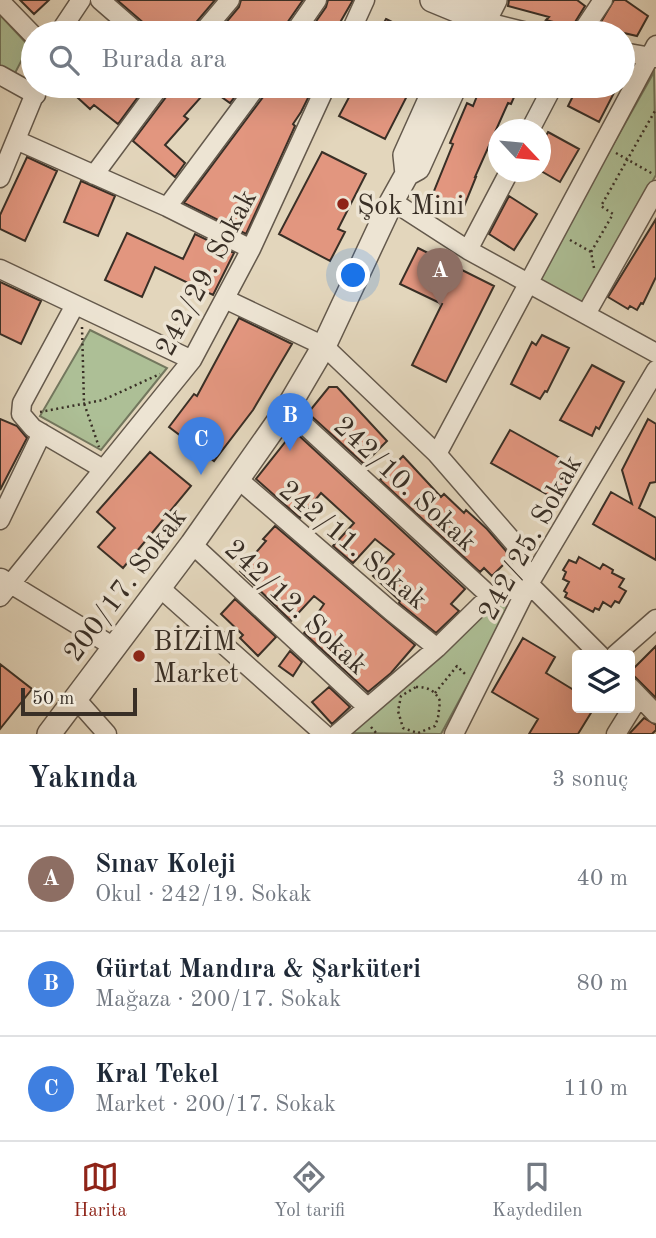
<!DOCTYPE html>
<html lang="tr">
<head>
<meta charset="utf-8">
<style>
	:root { --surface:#fff; --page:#f6f6f7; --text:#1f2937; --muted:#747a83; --line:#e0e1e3; --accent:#8f2418 }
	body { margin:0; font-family:"Old Standard TT",serif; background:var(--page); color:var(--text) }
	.controls { position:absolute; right:21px; bottom:21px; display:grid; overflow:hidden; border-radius:7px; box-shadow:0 7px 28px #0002 }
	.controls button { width:63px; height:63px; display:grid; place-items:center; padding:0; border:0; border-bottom:2px solid var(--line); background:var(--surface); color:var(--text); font:35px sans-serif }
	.compass { position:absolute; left:488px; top:119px; width:63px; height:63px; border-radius:50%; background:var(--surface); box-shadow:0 7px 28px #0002; rotate:116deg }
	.scale { position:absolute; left:21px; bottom:18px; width:116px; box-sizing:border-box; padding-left:7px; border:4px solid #392f26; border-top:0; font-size:19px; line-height:24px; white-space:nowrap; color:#392f26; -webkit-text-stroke:5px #ede4d3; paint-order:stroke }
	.you { position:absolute; left:354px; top:276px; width:24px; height:24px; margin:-18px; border:5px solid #fff; border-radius:50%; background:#1a73e8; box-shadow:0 0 0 10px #1a73e833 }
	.badge { display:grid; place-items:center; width:46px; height:46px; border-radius:50%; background:var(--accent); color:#fff; font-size:23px; font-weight:700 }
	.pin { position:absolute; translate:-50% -58px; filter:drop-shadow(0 2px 4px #0008) }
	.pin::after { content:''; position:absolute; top:37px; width:24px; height:21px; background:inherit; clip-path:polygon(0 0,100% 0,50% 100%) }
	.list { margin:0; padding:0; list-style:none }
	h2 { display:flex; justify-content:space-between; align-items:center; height:91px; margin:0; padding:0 28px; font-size:30px }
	h2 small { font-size:23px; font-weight:400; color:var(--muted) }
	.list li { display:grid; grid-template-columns:46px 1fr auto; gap:21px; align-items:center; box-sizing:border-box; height:105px; padding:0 28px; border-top:2px solid var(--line) }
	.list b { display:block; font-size:26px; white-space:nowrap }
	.list p { margin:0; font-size:23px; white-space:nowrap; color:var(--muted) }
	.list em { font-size:23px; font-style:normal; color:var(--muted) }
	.icon { flex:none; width:38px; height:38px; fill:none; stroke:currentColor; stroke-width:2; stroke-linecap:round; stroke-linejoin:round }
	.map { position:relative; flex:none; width:656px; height:734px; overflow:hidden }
	.search { position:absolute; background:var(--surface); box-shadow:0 7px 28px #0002; left:21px; right:21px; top:21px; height:77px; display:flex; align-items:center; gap:18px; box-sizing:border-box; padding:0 24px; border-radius:38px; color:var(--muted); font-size:26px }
	.sheet { height:406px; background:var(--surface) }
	nav { display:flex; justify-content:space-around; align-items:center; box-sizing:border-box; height:98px; border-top:2px solid var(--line); background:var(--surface); font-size:19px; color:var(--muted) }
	nav a { display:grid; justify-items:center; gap:4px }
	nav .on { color:var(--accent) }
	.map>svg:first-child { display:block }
	.green { fill:#adbf96; stroke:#73775e; stroke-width:2 }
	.building { fill:#e2967f; stroke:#392f26; stroke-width:2 }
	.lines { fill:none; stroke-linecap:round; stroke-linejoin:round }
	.minor-casing { stroke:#64594c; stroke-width:21 }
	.tertiary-casing { stroke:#64594c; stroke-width:26 }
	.path { stroke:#392f26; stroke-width:2.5; stroke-dasharray:2 3.5; stroke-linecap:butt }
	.minor { stroke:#ede4d3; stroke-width:18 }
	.tertiary { stroke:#ede4d3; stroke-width:23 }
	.poi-dot { fill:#8f2418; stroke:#ede4d3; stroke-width:2.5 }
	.labels { text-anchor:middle; stroke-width:7; stroke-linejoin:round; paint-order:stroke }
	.poi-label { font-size:28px; fill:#392f26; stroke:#ede4d3; text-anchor:start }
	.street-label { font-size:28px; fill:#392f26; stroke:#ede4d3 }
</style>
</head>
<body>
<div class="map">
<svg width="656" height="734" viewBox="0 0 656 734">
	<rect width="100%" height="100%" fill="#e3d6bc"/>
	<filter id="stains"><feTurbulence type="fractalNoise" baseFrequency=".00286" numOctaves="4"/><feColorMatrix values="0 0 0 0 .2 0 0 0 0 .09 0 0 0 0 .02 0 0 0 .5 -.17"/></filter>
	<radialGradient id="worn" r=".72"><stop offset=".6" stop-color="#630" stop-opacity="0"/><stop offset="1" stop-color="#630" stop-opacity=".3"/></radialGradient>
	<!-- green -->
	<path class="green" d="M0 15 29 46 13 77 0 70Z
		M654 72 656 175 583 305 538 278Z
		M90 330 167 368 101 450 40 416Z
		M501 600 509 609 441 734 348 733Z"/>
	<!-- building -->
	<path class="building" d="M20 0H49L34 14Z
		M117 0H215L193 26 191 33H149L145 24Z
		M241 0H303L285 26 283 33H234L223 26 239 7Z
		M328 0H353L334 33H308L326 7Z
		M509 0H577L585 6 572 27 546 20 549 17 508 6Z
		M614 0H625L648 16 637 36 598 27Z
		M386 19 414 33H378Z
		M65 86H146L118 124 94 105 90 109Z
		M171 86H243L230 103 209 88 184 116 188 119 165 145 185 163 175 177 133 141 169 93Z
		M268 86H314L301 112 293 124 295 126 246 234 184 203 266 93Z
		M355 86H392L408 94 385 139 339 116Z
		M481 86H519L511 104 508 103 475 177H476L461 214 430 201 453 144 450 143 467 103 473 106Z
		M578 86H610L616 89 599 122 568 106Z
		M548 132 579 149 560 182 541 171V145Z
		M322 152 366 174 338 229 345 232 330 261 279 234Z
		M27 157 57 171 25 241 0 229V215Z
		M81 181 115 196 98 236 64 222Z
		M509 196 537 214 514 250 489 234Z
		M656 219V277L643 304 641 303 637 310 630 306 628 309 608 297Z
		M127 233 183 259 195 234 234 253 213 295 155 267 142 297 105 280Z
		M418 248 494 286 446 382 412 365 442 304 400 284Z
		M0 282 41 301 21 344 0 334Z
		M239 318 292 344 253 410 214 461 169 427 194 394 197 396Z
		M542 335 569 348 547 392 545 391 540 399 511 384 532 342 536 345Z
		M592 365 624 382 599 429 596 427 592 436 560 420Z
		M329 387H337L387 441 364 464 308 413Z
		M0 419 17 426 27 438 0 490Z
		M648 419 656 424V482L650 483 639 508 656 518V560L593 524 611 492 632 504 622 470Z
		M510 430 576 467 557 500 491 463Z
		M294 431 465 589 451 604 459 611 436 633 399 603 400 601 373 576 394 554 375 539 353 563 333 546 354 523 321 493 300 518 256 479Z
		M150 452 191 486 123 568 98 547 115 528 97 512Z
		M403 456 441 497 444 494 464 513 466 510 487 529 506 551 509 559 492 576 484 568 480 572 380 480Z
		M275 526 415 645 391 673 368 692 304 633 324 604 314 596 291 621 240 571 266 541 263 539Z
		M579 557 600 569 603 564 613 570 612 573 624 579 619 587 626 591 619 603 615 601 611 607 603 602 599 610 595 608 593 612 565 597 567 593 564 591 569 582 563 579 566 572 563 570 569 560 576 563Z
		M235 599 276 637 258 656 240 638 243 635 221 614Z
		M523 638 555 657 546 673 577 692V708H594L578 734H529L538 719 492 692Z
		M656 646V698L630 672Z
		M290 651 302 662 293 676 279 666Z
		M0 664 32 689 0 729Z
		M329 687 350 707 332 724 312 702Z
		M644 718 656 725V730L652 734H629Z"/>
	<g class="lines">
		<!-- minor casing -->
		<g class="minor-casing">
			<path id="minor" d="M100 0 138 33
				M0 1 33 35
				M483 21 531 33
				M59 33 81 0
				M202 33 230 0
				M294 33 317 0
				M350 33 365 0
				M581 33 603 0
				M623 52 656 58
				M0 75 36 95
				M530 130 553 86
				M16 140 167 207 251 249
				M94 175 160 86
				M0 178 38 86
				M392 201 468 250 656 353
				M167 207 257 86
				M468 250 509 172
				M0 269 192 360
				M225 299 324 346 437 454 516 545 529 584 600 655
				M75 305 22 403 21 414 33 428 103 469
				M586 314 656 190
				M287 409 490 596
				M437 454 656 45
				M238 479 391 611 437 648
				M0 520 42 433
				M192 544 367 707
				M1 578 114 647
				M159 587 324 734
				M0 597 192 360 251 249 326 86
				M615 655 656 619
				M630 687 656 714
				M76 699 107 734
				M337 734 437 648 490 596 529 584
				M454 734 529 584 656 370
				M616 734 639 697"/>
		</g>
		<!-- tertiary casing -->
		<g class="tertiary-casing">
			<path id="tertiary" d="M432 0 483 21
				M459 33 476 0
				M478 33 495 0
				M407 174 405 155 436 86
				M49 734 192 544 287 409 324 346 392 201 407 174 418 168 455 86"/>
		</g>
		<!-- path -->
		<path class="path" d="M616 153 653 174
			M570 240 591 252
			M594 268 591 252 613 214 601 206 656 109
			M82 327 84 403 99 447
			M40 412 103 400 160 374
			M416 687C427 687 435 690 440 701L438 718 435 726 418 733 403 728 398 711 401 696Z
			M435 693 457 666 465 674
			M371 727 377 734"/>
		<!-- minor -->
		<use href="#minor" class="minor"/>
		<!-- tertiary -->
		<use href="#tertiary" class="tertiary"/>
	</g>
	<!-- markers -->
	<g class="poi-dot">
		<circle cx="343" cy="204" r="7"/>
		<circle cx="139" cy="656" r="7"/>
	</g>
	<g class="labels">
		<!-- poi labels -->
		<g class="poi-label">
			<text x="357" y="214">Şok Mini</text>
			<text x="153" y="650">BİZİM<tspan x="153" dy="32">Market</tspan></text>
		</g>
		<!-- street labels -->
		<g class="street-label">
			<text transform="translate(205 272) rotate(-62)" y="10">242/29. Sokak</text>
			<text transform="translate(406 483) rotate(43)" y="10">242/10. Sokak</text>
			<text transform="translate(529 537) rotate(-61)" y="10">242/25. Sokak</text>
			<text transform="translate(354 544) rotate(40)" y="10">242/11. Sokak</text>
			<text transform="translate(124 584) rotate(-53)" y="10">200/17. Sokak</text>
			<text transform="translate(297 606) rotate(43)" y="10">242/12. Sokak</text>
		</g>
	</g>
	<rect width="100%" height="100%" filter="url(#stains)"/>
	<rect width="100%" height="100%" fill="url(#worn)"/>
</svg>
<div class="controls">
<button><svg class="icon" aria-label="layers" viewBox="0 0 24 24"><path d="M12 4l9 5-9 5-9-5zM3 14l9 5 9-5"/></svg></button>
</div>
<svg class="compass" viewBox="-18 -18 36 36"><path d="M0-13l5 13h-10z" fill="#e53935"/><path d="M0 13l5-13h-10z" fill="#747a83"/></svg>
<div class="scale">50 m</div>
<div class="you"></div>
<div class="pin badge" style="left:440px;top:306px;background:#8d6e63">A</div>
<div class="pin badge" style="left:290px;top:451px;background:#3f7fe0">B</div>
<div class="pin badge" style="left:201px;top:475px;background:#3f7fe0">C</div>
<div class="search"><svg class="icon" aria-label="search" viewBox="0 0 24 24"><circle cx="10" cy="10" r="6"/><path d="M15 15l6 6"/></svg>Burada ara</div>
</div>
<section class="sheet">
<h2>Yakında<small>3 sonuç</small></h2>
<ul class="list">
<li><span class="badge" style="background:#8d6e63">A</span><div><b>Sınav Koleji</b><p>Okul · 242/19. Sokak</p></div><em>40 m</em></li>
<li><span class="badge" style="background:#3f7fe0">B</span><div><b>Gürtat Mandıra &amp; Şarküteri</b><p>Mağaza · 200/17. Sokak</p></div><em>80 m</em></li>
<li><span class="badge" style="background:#3f7fe0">C</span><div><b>Kral Tekel</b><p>Market · 200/17. Sokak</p></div><em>110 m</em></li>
</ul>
</section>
<nav>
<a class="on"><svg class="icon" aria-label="map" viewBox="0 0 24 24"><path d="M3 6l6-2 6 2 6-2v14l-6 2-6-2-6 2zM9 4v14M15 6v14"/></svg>Harita</a>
<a><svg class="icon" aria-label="directions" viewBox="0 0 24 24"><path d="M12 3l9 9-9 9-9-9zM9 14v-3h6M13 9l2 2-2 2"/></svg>Yol tarifi</a>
<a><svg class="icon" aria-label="saved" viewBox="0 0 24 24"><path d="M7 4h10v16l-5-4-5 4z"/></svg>Kaydedilen</a>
</nav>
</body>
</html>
